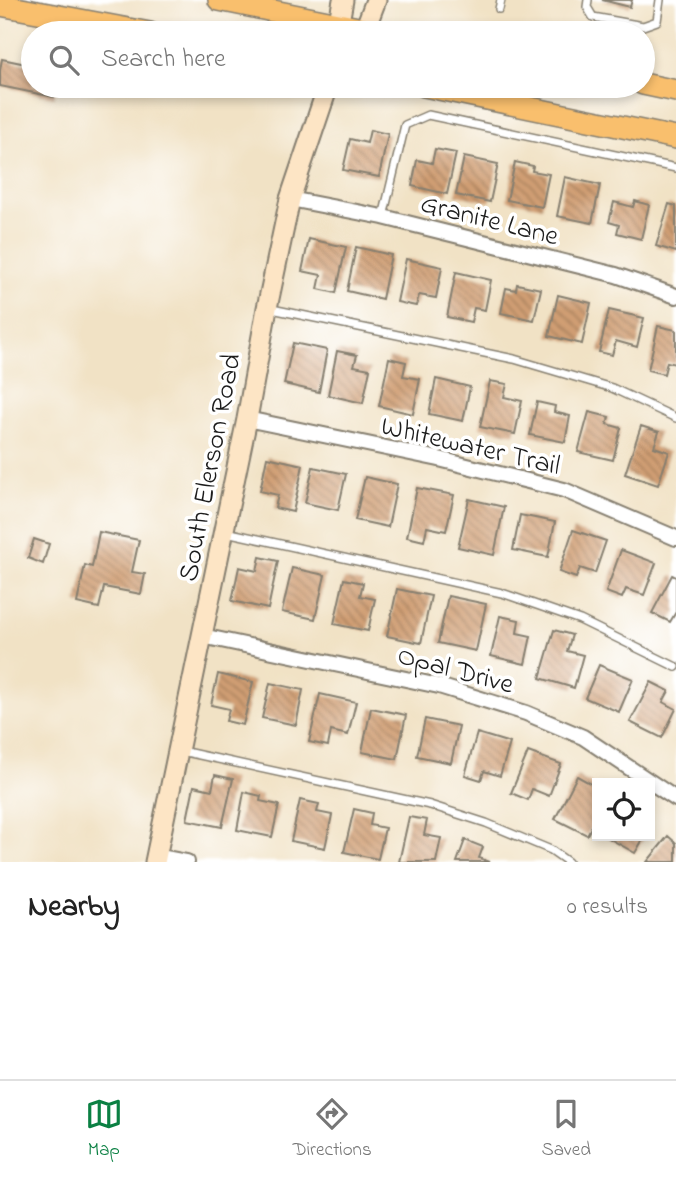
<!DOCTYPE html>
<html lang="en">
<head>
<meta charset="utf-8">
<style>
	:root { --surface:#fff; --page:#f6f6f6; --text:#222; --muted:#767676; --line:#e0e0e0; --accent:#0b8043 }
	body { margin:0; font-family:"Indie Flower",sans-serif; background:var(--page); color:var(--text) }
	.controls { position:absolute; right:21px; bottom:21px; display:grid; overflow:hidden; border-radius:0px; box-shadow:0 4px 10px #0003 }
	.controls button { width:63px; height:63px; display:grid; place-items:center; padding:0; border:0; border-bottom:2px solid var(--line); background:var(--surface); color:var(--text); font:35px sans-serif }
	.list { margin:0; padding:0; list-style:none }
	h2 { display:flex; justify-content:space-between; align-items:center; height:91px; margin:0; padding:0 28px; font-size:30px }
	h2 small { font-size:23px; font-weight:400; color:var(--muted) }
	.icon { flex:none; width:38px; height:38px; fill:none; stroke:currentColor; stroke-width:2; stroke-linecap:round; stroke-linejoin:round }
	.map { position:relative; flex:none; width:676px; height:862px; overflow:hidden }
	.search { position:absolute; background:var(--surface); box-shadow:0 4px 10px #0003; left:21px; right:21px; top:21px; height:77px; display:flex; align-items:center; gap:18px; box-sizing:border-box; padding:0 24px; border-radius:38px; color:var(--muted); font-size:26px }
	.sheet { height:217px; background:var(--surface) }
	nav { display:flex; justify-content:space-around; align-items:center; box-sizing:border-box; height:98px; border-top:2px solid var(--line); background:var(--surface); font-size:19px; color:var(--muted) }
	nav a { display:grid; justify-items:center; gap:4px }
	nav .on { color:var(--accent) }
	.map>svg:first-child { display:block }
	.building { fill:url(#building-back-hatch) }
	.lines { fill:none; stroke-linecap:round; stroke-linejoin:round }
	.lane-casing { stroke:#867f70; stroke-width:10 }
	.street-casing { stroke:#867f70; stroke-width:18 }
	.secondary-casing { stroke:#867f70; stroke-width:23 }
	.primary-casing { stroke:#867f70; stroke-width:24 }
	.lane { stroke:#fff; stroke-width:7 }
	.street { stroke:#fff; stroke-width:14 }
	.secondary { stroke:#fde5c5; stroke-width:19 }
	.primary { stroke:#f9bf6d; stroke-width:21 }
	.labels { text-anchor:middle; stroke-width:7; stroke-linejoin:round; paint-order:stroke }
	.street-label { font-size:28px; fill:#1c1c1c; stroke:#fff }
</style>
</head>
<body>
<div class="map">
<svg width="676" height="862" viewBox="0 0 676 862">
	<defs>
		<pattern id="building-back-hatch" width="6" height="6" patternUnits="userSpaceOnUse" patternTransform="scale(1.75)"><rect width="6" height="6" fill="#d09e73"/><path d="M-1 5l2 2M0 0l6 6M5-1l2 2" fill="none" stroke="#a8805e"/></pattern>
	</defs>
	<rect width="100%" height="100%" fill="#fff"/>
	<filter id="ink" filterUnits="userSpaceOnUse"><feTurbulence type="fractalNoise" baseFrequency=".0143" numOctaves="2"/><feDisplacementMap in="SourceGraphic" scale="14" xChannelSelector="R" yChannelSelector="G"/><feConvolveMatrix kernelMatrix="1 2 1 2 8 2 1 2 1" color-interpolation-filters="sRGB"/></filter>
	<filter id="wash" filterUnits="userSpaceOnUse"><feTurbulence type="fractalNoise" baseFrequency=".00686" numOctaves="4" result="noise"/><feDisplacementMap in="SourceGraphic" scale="28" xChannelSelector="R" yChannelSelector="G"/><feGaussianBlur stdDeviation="1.57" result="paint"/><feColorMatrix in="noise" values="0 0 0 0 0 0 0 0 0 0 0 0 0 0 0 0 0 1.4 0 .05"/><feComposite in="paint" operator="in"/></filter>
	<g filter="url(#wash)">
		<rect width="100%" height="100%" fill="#f1e2c5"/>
		<g id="blocks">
			<!-- building -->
			<path class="building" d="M602 0H632L630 7Z
				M2 59 26 64 27 60 33 61V86H57L54 97 0 86V70Z
				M370 130 388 134 379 177 343 170 350 139 367 143Z
				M435 149 456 153 447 194 412 186 417 160 432 163Z
				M464 157 498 164 490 202 456 195Z
				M515 162 533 166 532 171 549 174 542 207 507 200Z
				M565 177 600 185 592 223 557 216Z
				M635 201 649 205 641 239 617 233 619 225 609 222 614 202 633 207Z
				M669 204 676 206V252L656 246Z
				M309 239 346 247 336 293 318 289 321 275 302 271Z
				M356 247 391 255 382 299 347 291Z
				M406 259 442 267 436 298 419 295 416 306 397 302Z
				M456 272 491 280 485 310 474 308 471 322 447 317Z
				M517 284 541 289 534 320 501 313 506 288 516 290Z
				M558 295 591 303 582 344 549 336Z
				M609 310 644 318 637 347 616 341 612 355 599 352Z
				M658 326 676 330V364L667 362 664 374 648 370Z
				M293 343 327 350 319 392 284 384Z
				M337 351 357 355 354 366 370 369 363 403 328 395Z
				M389 358 406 362 403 376 420 379 413 414 379 406Z
				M436 379 470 387 463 421 429 414Z
				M490 381 507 384 504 397 522 401 515 434 480 427Z
				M537 402 555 406 554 412 570 416 565 442 530 435Z
				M589 412 609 417 607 424 621 428 613 460 578 452Z
				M641 426 659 432 654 447 669 452 658 485 625 474Z
				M267 457 303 465 293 512 275 508 278 495 260 491Z
				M313 467 346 474 338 510 305 503Z
				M365 477 397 484 388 527 355 520Z
				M417 488 454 495 446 531 427 527 424 541 407 537Z
				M469 499 504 507 494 555 458 547Z
				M520 515 555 522 548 557 513 550Z
				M573 530 606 541 595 573 580 568 576 578 559 572Z
				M99 532 139 540 132 572 145 574 141 594 104 587 99 608 77 603 85 565 92 567Z
				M34 539 49 544 43 564 28 558Z
				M621 550 656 563 644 595 626 589 622 598 606 592Z
				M260 557 278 561 268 609 232 601 239 567 257 571Z
				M292 568 325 575 315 619 282 612Z
				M672 575 676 577V612L670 622 652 613Z
				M344 579 363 583 360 596 375 599 368 631 334 624Z
				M397 589 431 596 421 643 387 636Z
				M448 596 486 604 476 651 438 643Z
				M500 616 519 620 517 633 531 636 525 664 491 656Z
				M554 630 572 635 567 651 583 655 574 688 540 678Z
				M599 665 633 679 619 712 585 698Z
				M218 674 253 682 243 725 226 721 229 709 211 705Z
				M651 682 669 691 663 702 676 709 662 738 630 722Z
				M270 683 303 690 296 725 262 718Z
				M320 694 356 702 348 735 331 731 328 746 309 742Z
				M371 708 406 715 397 759 362 752Z
				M425 719 459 726 451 763 417 756Z
				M477 733 510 743 500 776 484 771 481 780 465 775Z
				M528 752 561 764 549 796 532 789 528 800 511 793Z
				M215 775 233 779 222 827 187 820 194 786 212 790Z
				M577 776 597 787V816L587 835 555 819Z
				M244 792 261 796 260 801 279 805 272 837 237 830Z
				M300 800 319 804 317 812 332 815 325 848 291 841Z
				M354 809 372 813 370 825 385 828 378 859 344 852Z
				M409 817 427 820 424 835 441 838 436 862H399Z
				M605 836H645L635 853Z
				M668 836 676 843V862H647Z
				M465 840 483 847 479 858 490 862H457Z"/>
		</g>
	</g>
	<g filter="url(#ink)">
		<use href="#blocks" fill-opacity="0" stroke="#867f70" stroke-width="2"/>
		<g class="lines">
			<!-- lane casing -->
			<g class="lane-casing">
				<path id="lane" d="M588 0 587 7 593 17 643 26 657 21 660 0
					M499 9 501 0
					M383 217 405 125 428 115 676 168
					M267 308 514 359 612 388 676 418
					M226 532 502 593 580 620 676 667
					M181 751 430 805 486 823 551 850 568 862"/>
			</g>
			<!-- street casing -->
			<g class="street-casing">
				<path id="street" d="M290 199 383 217 616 275 676 296
					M247 419 439 459 564 490 676 538
					M202 636 439 686 526 713 583 737 676 799
					M156 856 187 862"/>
			</g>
			<!-- secondary casing -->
			<g class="secondary-casing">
				<path id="secondary" d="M337 33 343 0
					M362 33 365 29 376 0
					M155 862 247 419 267 308 290 199 328 86"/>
			</g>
			<!-- primary casing -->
			<g class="primary-casing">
				<path id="primary" d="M219 0 383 33
					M0 5 150 33
					M643 84 676 91
					M424 86 676 138"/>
			</g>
			<!-- lane -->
			<use href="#lane" class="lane"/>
			<!-- street -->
			<use href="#street" class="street"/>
			<!-- secondary -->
			<use href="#secondary" class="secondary"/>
			<!-- primary -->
			<use href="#primary" class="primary"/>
		</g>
	</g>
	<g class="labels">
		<!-- street labels -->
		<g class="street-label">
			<text transform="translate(490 218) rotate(14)" y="10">Granite Lane</text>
			<text transform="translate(471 444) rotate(13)" y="10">Whitewater Trail</text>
			<text transform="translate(208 467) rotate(-79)" y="10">South Elerson Road</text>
			<text transform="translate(456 668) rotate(15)" y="10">Opal Drive</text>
		</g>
	</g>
</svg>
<div class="controls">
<button><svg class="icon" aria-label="locate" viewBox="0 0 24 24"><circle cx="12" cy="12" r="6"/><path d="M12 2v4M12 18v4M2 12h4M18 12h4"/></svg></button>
</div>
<div class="search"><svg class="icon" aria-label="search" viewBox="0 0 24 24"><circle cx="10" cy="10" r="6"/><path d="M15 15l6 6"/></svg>Search here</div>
</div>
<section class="sheet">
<h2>Nearby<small>0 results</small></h2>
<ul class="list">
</ul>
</section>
<nav>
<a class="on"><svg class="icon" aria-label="map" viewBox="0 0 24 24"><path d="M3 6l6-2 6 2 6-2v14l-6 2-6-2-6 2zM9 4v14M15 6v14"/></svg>Map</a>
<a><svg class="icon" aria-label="directions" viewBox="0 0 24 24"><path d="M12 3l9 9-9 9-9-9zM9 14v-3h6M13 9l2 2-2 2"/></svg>Directions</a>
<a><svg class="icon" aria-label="saved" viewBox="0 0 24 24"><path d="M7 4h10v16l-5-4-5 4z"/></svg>Saved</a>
</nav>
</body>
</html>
